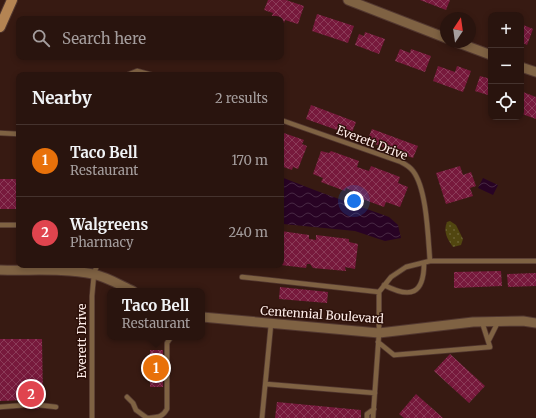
<!DOCTYPE html>
<html lang="en">
<head>
<meta charset="utf-8">
<style>
	:root { --surface:#29140e; --page:#311d17; --text:#f1f3f6; --muted:#a59e9e; --line:#45332e; --accent:#2563eb }
	body { margin:0; font-family:Merriweather,serif; background:var(--page); color:var(--text) }
	.controls { position:absolute; right:12px; top:12px; display:grid; overflow:hidden; border-radius:8px; box-shadow:0 2px 6px #0003 }
	.controls button { width:36px; height:36px; display:grid; place-items:center; padding:0; border:0; border-bottom:1px solid var(--line); background:var(--surface); color:var(--text); font:20px sans-serif }
	.compass { position:absolute; left:440px; top:12px; width:36px; height:36px; border-radius:50%; background:var(--surface); box-shadow:0 2px 6px #0003; rotate:13deg }
	.you { position:absolute; left:354px; top:201px; width:14px; height:14px; margin:-10px; border:3px solid #fff; border-radius:50%; background:#1a73e8; box-shadow:0 0 0 6px #1a73e833 }
	.badge { display:grid; place-items:center; width:26px; height:26px; border-radius:50%; background:var(--accent); color:#fff; font-size:13px; font-weight:700 }
	.pin { position:absolute; translate:-50% -50%; border:2px solid #fff; box-shadow:0 1px 4px #0006 }
	.popup { position:absolute; left:107px; top:288px; width:98px; height:52px; box-sizing:border-box; display:grid; place-content:center; border-radius:8px; background:var(--surface); filter:drop-shadow(0 1px 3px #0005); font-size:13px; white-space:nowrap; color:var(--muted) }
	.popup b { font-size:15px; color:var(--text) }
	.popup::after { content:''; position:absolute; left:50%; top:100%; margin-left:-8px; border:8px solid transparent; border-top-color:var(--surface) }
	.list { margin:0; padding:0; list-style:none }
	h2 { display:flex; justify-content:space-between; align-items:center; height:52px; margin:0; padding:0 16px; font-size:17px }
	h2 small { font-size:13px; font-weight:400; color:var(--muted) }
	.list li { display:grid; grid-template-columns:26px 1fr auto; gap:12px; align-items:center; box-sizing:border-box; height:72px; padding:0 16px; border-top:1px solid var(--line) }
	.list b { display:block; font-size:15px; white-space:nowrap }
	.list p { margin:0; font-size:13px; white-space:nowrap; color:var(--muted) }
	.list em { font-size:13px; font-style:normal; color:var(--muted) }
	.icon { flex:none; width:22px; height:22px; fill:none; stroke:currentColor; stroke-width:2; stroke-linecap:round; stroke-linejoin:round }
	.map { position:relative; flex:none; width:536px; height:418px; overflow:hidden }
	.search { position:absolute; background:var(--surface); box-shadow:0 2px 6px #0003; left:16px; top:16px; width:268px; height:44px; display:flex; align-items:center; gap:10px; box-sizing:border-box; padding:0 14px; border-radius:8px; color:var(--muted); font-size:15px }
	.panel { position:absolute; background:var(--surface); box-shadow:0 2px 6px #0003; left:16px; top:72px; width:268px; height:196px; border-radius:8px }
	.map>svg:first-child { display:block }
	.grass { fill:url(#grass-dots) }
	.water { fill:url(#water-waves) }
	.building { fill:url(#building-cross-hatch) }
	.lines { fill:none; stroke-linecap:round; stroke-linejoin:round }
	.lane-casing { stroke:#533830; stroke-width:6 }
	.street-casing { stroke:#533830; stroke-width:11 }
	.secondary-casing { stroke:#533830; stroke-width:12 }
	.lane { stroke:#7f6243; stroke-width:4.5 }
	.street { stroke:#7f6243; stroke-width:9 }
	.secondary { stroke:#b48453; stroke-width:10 }
	.labels { text-anchor:middle; stroke-width:3; stroke-linejoin:round; paint-order:stroke }
	.street-label { font-size:12px; fill:#feede9; stroke:#2c1009 }
</style>
</head>
<body>
<div class="map">
<svg width="536" height="418" viewBox="0 0 536 418">
	<defs>
		<pattern id="grass-dots" width="8" height="8" patternUnits="userSpaceOnUse"><rect width="8" height="8" fill="#514610"/><path d="M2 2h.1M6 6h.1" fill="none" stroke="#6b6133" stroke-width="1.8" stroke-linecap="round"/></pattern>
		<pattern id="water-waves" width="16" height="10" patternUnits="userSpaceOnUse"><rect width="16" height="10" fill="#280324"/><path d="M0 5q4-4 8 0t8 0" fill="none" stroke="#482844"/></pattern>
		<pattern id="building-cross-hatch" width="8" height="8" patternUnits="userSpaceOnUse"><rect width="8" height="8" fill="#77193c"/><path d="M0 0l8 8M0 8l8-8" fill="none" stroke="#8b3b58"/></pattern>
	</defs>
	<rect width="100%" height="100%" fill="#371a12"/>
	<!-- grass -->
	<path class="grass" d="M450 221 456 225 463 239 461 245 453 247C447 239 443 231 447 222Z"/>
	<!-- water -->
	<path class="water" d="M281 177 317 191 389 217 398 225 401 238 385 241 355 231 283 224 281 222Z
		M483 178 498 185 493 195 478 188Z"/>
	<!-- building -->
	<path class="building" d="M268 0H286L304 6 298 24 285 20 284 23 281 22V19L271 18 273 13 264 10Z
		M420 0H450L446 10Z
		M317 14 354 26 348 43 312 31Z
		M521 24 533 29 527 45 521 42Z
		M365 32 385 39 379 54 355 45 359 34 364 36Z
		M400 49 410 53 411 49 431 56 425 72 395 61Z
		M438 66 455 72 457 66 471 71 463 92 433 81Z
		M480 76 491 79V96L475 91Z
		M523 92 536 97V119L522 114 524 110 521 109V96Z
		M311 105 356 122 351 135 306 119Z
		M372 129 418 146 413 158 367 141Z
		M281 132 304 140 302 144 307 146 298 169 293 167 292 170 281 166Z
		M321 151 329 153 331 151 359 161 357 167 369 171 371 166 400 177 398 183 408 187 400 207 386 202 384 207 357 197 358 193 346 188 345 191 321 182 323 178 313 174Z
		M460 166 463 175 471 172 476 186 470 188 473 196 446 204 436 173Z
		M0 179H19V209H0Z
		M281 231 309 235V239L316 240V235L349 239V242L358 244 355 269 345 267 346 271 313 268 310 264H307L306 268 281 265Z
		M501 271 502 286 454 288V272Z
		M536 273V286L508 287 507 274Z
		M280 287 328 292 327 303 279 299Z
		M0 339H42L43 400H39V409H26V400L0 401Z
		M150 350H163V387H150Z
		M450 354 485 386 469 403 434 371Z
		M416 394 443 418H404L399 414Z
		M277 402 361 410V418H275Z"/>
	<g class="lines">
		<!-- lane casing -->
		<g class="lane-casing">
			<path id="lane" d="M127 75 137 71 152 75
				M281 120 401 162C405 164 410 167 413 171 427 189 428 238 430 261
				M0 133 19 134
				M0 225H19
				M242 277 379 292
				M384 285C411 299 424 294 424 263
				M489 340 498 322
				M378 342 394 355 490 347 482 322
				M266 384 375 393
				M127 397 133 403 136 410 147 418
				M39 405 56 407
				M0 407 26 405
				M92 418V296L94 274 97 265
				M148 418C157 417 162 418 167 409V343L171 337
				M262 418 271 324
				M367 418V414L374 409
				M373 418 379 333V292L391 277 406 267 430 261H536"/>
		</g>
		<!-- street casing -->
		<g class="street-casing">
			<path id="street" d="M348 0 446 38
				M456 42 491 55
				M521 67 536 72
				M0 270C31 271 63 268 93 274 107 277 120 285 133 291
				M202 317 379 333 473 322 523 321 536 323"/>
		</g>
		<!-- secondary casing -->
		<g class="secondary-casing">
			<path id="secondary" d="M0 27 12 0"/>
		</g>
		<!-- lane -->
		<use href="#lane" class="lane"/>
		<!-- street -->
		<use href="#street" class="street"/>
		<!-- secondary -->
		<use href="#secondary" class="secondary"/>
	</g>
	<g class="labels">
		<!-- street labels -->
		<g class="street-label">
			<text transform="translate(372 143) rotate(21)" y="4">Everett Drive</text>
			<text transform="translate(322 315) rotate(4)" y="4">Centennial Boulevard</text>
			<text transform="translate(82 341) rotate(-90)" y="4">Everett Drive</text>
		</g>
	</g>
</svg>
<div class="controls">
<button>+</button>
<button>−</button>
<button><svg class="icon" aria-label="locate" viewBox="0 0 24 24"><circle cx="12" cy="12" r="6"/><path d="M12 2v4M12 18v4M2 12h4M18 12h4"/></svg></button>
</div>
<svg class="compass" viewBox="-18 -18 36 36"><path d="M0-13l5 13h-10z" fill="#e53935"/><path d="M0 13l5-13h-10z" fill="#a59e9e"/></svg>
<div class="you"></div>
<div class="pin badge" style="left:156px;top:368px;background:#e8710a">1</div>
<div class="popup"><b>Taco Bell</b>Restaurant</div>
<div class="pin badge" style="left:31px;top:394px;background:#e0444e">2</div>
<div class="search"><svg class="icon" aria-label="search" viewBox="0 0 24 24"><circle cx="10" cy="10" r="6"/><path d="M15 15l6 6"/></svg>Search here</div>
<section class="panel">
<h2>Nearby<small>2 results</small></h2>
<ul class="list">
<li><span class="badge" style="background:#e8710a">1</span><div><b>Taco Bell</b><p>Restaurant</p></div><em>170 m</em></li>
<li><span class="badge" style="background:#e0444e">2</span><div><b>Walgreens</b><p>Pharmacy</p></div><em>240 m</em></li>
</ul>
</section>
</div>
</body>
</html>
